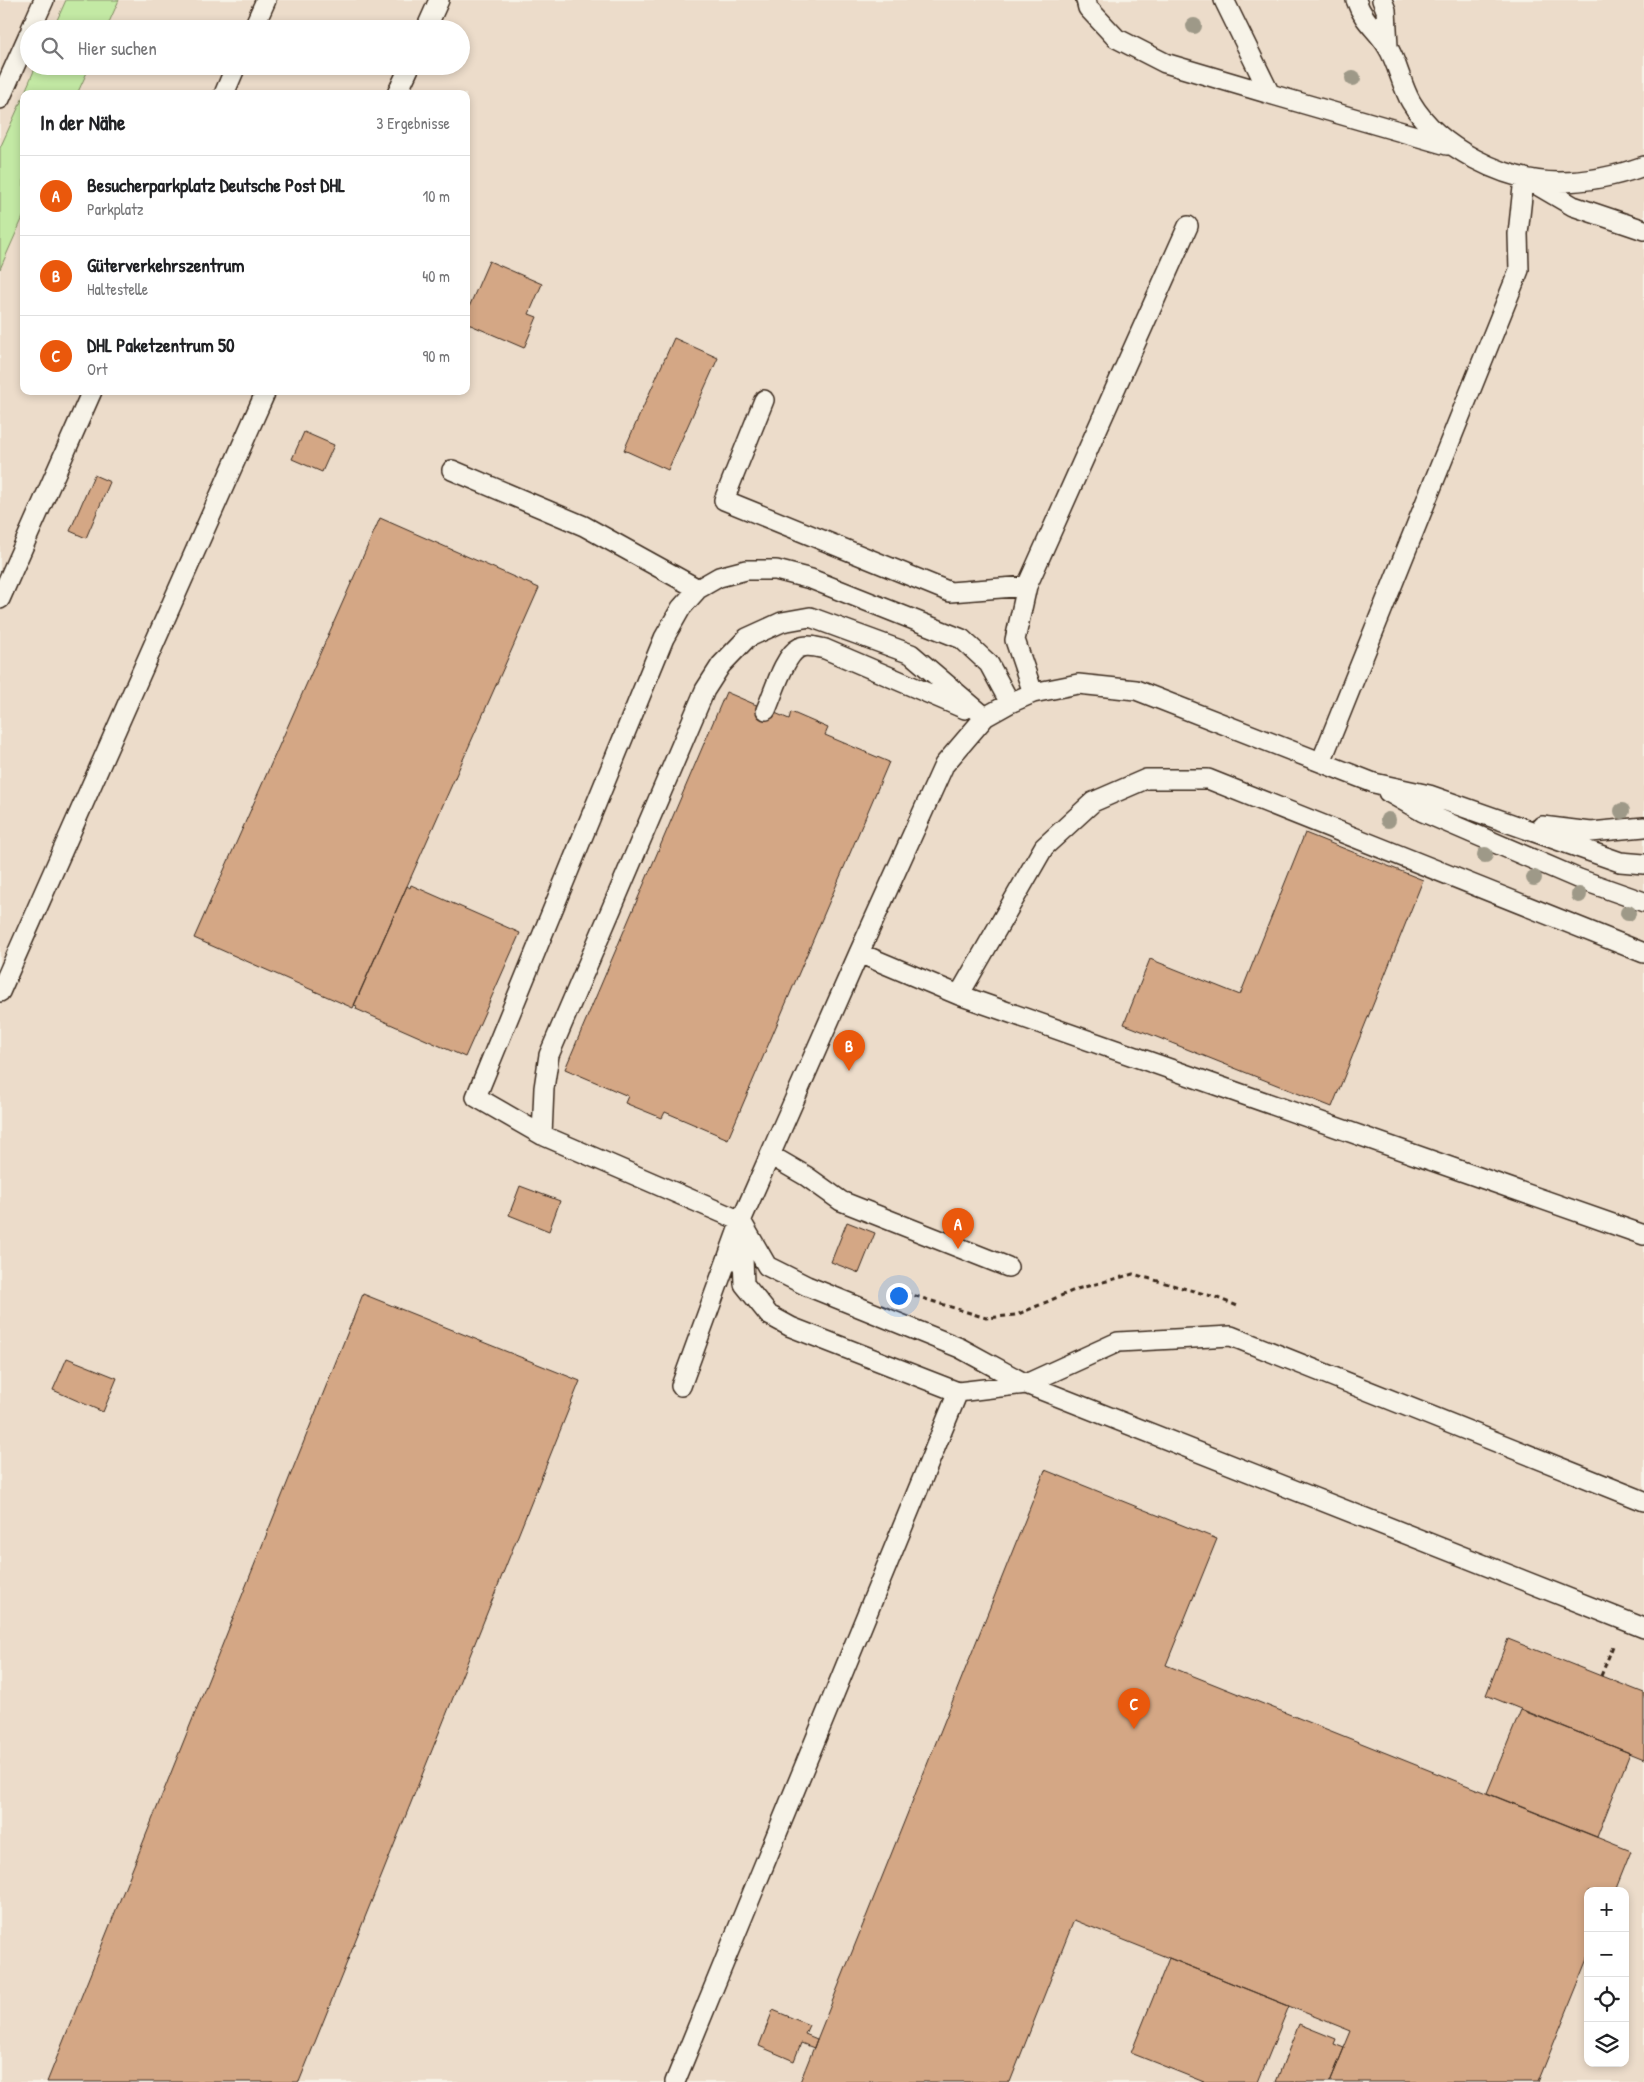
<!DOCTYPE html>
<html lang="de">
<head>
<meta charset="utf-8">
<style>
	:root { --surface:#fff; --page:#f6f6f6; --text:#202124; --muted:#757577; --line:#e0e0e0; --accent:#ea580c }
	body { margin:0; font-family:"Patrick Hand",sans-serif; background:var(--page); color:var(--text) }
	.controls { position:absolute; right:15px; bottom:15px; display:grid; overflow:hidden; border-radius:10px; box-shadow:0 2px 8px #0003 }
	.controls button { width:45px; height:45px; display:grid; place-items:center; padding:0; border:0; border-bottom:1px solid var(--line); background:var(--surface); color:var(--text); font:25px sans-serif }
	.you { position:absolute; left:898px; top:1295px; width:18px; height:18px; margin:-12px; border:4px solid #fff; border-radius:50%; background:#1a73e8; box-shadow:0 0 0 8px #1a73e833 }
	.badge { display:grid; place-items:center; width:32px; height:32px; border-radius:50%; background:var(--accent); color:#fff; font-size:16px; font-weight:700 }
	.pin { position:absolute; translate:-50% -41px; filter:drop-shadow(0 1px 2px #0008) }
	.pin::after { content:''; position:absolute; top:26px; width:18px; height:15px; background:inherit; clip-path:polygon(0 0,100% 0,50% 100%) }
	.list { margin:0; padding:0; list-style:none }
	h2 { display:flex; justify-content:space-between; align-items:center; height:65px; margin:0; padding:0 20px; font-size:21px }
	h2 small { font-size:16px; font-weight:400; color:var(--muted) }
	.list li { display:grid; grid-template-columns:32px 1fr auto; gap:15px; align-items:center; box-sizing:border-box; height:80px; padding:0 20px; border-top:1px solid var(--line) }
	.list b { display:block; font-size:19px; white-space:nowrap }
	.list p { margin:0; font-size:16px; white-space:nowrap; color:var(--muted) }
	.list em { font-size:16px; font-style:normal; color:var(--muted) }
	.icon { flex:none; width:28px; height:28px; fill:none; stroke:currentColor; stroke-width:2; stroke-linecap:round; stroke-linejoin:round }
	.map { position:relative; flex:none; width:1644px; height:2082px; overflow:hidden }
	.search { position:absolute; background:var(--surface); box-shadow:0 2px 8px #0003; left:20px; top:20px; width:450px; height:55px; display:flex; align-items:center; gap:12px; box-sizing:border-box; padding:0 18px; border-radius:28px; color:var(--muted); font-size:19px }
	.panel { position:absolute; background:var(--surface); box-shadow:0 2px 8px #0003; left:20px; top:90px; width:450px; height:305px; border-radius:10px }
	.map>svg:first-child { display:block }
	.built { fill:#ecdcca; fill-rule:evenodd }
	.green { fill:#c3e9a4; stroke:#7f8a61 }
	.building { fill:#d4a785; stroke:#3b2a1e }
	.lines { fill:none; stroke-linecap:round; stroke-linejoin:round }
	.lane-casing { stroke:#3b2a1e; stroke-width:22 }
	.path { stroke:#3b2a1e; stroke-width:3; stroke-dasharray:5 4; stroke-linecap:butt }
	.lane { stroke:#f7f3e8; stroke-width:19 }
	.tree { fill:#9e9988 }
</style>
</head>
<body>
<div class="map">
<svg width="1644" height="2082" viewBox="0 0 1644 2082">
	<rect width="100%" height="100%" fill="#f7f3e8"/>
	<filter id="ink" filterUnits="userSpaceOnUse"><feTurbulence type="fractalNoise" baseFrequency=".02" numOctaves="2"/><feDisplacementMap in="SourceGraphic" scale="10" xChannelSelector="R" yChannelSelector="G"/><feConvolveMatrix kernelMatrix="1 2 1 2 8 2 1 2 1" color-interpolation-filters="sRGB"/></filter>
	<g filter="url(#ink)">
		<!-- built -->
		<path class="built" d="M0 0H1644V2082H0ZM29 29H461V66H29ZM24 94H466V391H24ZM1588 1891H1625V2063H1588Z"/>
		<!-- green -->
		<path class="green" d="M66 0H119L106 29H53Z
			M36 66H90L77 94H24Z
			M24 95V215L0 269V148Z"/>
		<!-- building -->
		<path class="building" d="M489 261 542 284 529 314 537 317 524 348 466 323V314Z
			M674 338 718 358 668 470 624 450Z
			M304 432 334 445 322 472 292 459Z
			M94 475 110 482 86 538 70 531Z
			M380 518 539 588 353 1008 194 938Z
			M726 692 789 719 791 712 828 728 825 735 889 762 728 1139 665 1112 662 1118 625 1103 628 1096 565 1069Z
			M1305 833 1423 880 1332 1107 1124 1024 1150 959 1240 995Z
			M411 885 520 933 465 1057 356 1009 357 1006 354 1005 407 886 410 888Z
			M520 1186 560 1201 549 1231 509 1215Z
			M847 1222 875 1233 859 1273 831 1262Z
			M363 1294 580 1381 299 2082H47Z
			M67 1358 117 1378 103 1412 53 1390Z
			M1045 1470 1217 1539 1166 1665 1631 1851 1615 1891H1588V1959L1538 2082H1330L1351 2031 1074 1920 1010 2082H800Z
			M1508 1639 1644 1693V1759L1486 1695Z
			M1521 1710 1630 1753 1597 1837 1487 1793Z
			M1169 1958 1289 2006 1258 2082H1204L1131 2053Z
			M773 2010 809 2025 805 2034 817 2039 814 2048 801 2043 794 2061 759 2046Z
			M1299 2024 1336 2039 1334 2044 1344 2048 1330 2082H1276Z"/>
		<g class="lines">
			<!-- lane casing -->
			<g class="lane-casing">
				<path id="lane" d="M1086 0 1088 8 1116 38 1165 63 1270 94
					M1224 0 1270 94 1447 145
					M1356 0C1364 23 1376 28 1387 46 1398 63 1401 85 1411 102 1438 148 1506 182 1559 182 1588 182 1616 176 1644 166
					M1382 0 1386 10 1388 47
					M31 29 44 0
					M253 29 266 0
					M426 29 439 0
					M224 94 236 66
					M397 94 410 66
					M0 99 29 34
					M1532 182 1573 206 1644 230
					M764 400 724 500 950 592 1027 586
					M452 470 584 526 698 589
					M0 599 92 391
					M1033 693 1015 640 1027 586 1188 226
					M1010 703 989 664 962 639 811 579 776 570H746L719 577 698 589 681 608 664 638 476 1097 542 1135 741 1221 767 1266 807 1286 960 1348 1026 1384 1644 1628
					M766 710C773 695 784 655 799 648 807 644 817 647 825 649L965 709
					M1321 762 1519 270 1518 234 1524 178
					M1388 792 1423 812 1579 879 1644 902
					M1542 826 1591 832 1644 827
					M859 953 959 995 1644 1235
					M0 992 266 391
					M959 995 1044 847 1093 802 1146 779H1208L1644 953
					M542 1135 544 1088 549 1055 705 690 721 665 747 638 782 622 810 617 911 654 985 717
					M770 1155 806 1176 841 1201 1008 1267
					M742 1230 744 1284 769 1315 791 1327 958 1392 1026 1384 1118 1342 1231 1336 1644 1501
					M681 1386 741 1221 859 953 944 765 985 717 1010 703 1033 693 1078 684 1136 690 1374 783 1429 795 1620 862 1644 864
					M675 2082 958 1392"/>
			</g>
			<!-- path -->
			<path class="path" d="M906 1293 986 1318 1016 1315 1077 1289 1133 1274 1215 1297 1240 1307
				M1601 1676 1613 1646"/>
			<!-- lane -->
			<use href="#lane" class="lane"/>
		</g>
		<!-- trees -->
		<g class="tree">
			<circle cx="1194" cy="26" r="8"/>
			<circle cx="1353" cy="78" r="8"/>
			<circle cx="1622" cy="811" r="8"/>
			<circle cx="1388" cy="820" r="8"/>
			<circle cx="1485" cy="855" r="8"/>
			<circle cx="1534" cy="878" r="8"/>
			<circle cx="1579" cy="895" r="8"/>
			<circle cx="1628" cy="913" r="8"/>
		</g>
	</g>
</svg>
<div class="controls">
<button>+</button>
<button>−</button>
<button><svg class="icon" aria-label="locate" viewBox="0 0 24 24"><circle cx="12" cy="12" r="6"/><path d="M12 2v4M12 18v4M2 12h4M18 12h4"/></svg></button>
<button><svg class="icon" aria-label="layers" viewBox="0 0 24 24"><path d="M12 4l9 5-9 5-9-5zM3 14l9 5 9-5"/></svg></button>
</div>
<div class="you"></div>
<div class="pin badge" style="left:958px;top:1249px">A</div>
<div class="pin badge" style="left:849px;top:1071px">B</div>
<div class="pin badge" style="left:1134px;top:1729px">C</div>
<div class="search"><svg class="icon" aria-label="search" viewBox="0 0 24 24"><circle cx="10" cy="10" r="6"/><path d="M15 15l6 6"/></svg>Hier suchen</div>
<section class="panel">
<h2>In der Nähe<small>3 Ergebnisse</small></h2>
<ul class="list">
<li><span class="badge">A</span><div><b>Besucherparkplatz Deutsche Post DHL</b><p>Parkplatz</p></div><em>10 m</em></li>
<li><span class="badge">B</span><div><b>Güterverkehrszentrum</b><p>Haltestelle</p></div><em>40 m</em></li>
<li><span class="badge">C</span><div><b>DHL Paketzentrum 50</b><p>Ort</p></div><em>90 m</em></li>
</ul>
</section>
</div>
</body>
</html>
